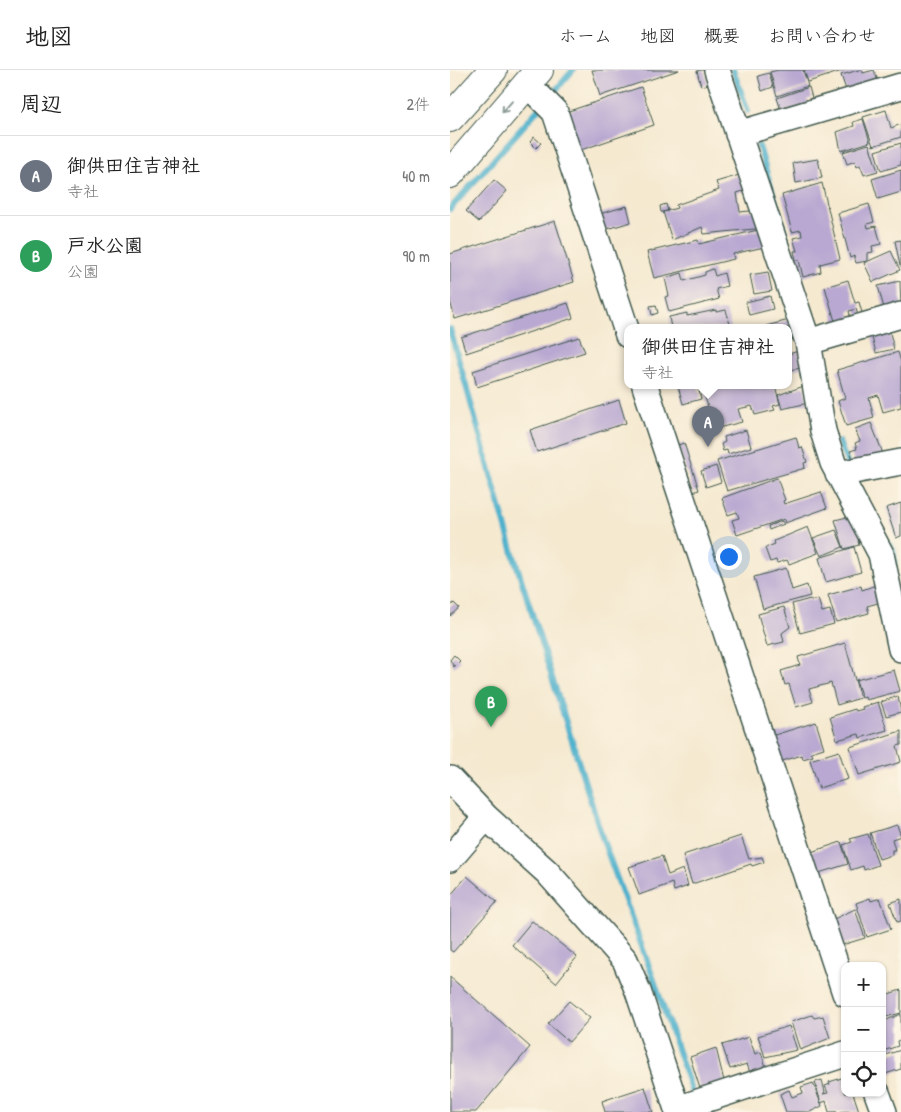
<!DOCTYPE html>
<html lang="ja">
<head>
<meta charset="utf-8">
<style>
	:root { --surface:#fff; --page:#f2f2f2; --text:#222; --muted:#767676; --line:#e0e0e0; --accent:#1a73e8 }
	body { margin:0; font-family:"Patrick Hand","Klee One",sans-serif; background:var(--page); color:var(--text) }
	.controls { position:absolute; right:15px; bottom:15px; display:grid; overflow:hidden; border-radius:10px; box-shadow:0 1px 4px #0004 }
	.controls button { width:45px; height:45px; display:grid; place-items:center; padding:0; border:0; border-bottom:1px solid var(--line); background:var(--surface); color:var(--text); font:25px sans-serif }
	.you { position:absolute; left:278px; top:486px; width:18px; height:18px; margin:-12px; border:4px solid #fff; border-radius:50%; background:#1a73e8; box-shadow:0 0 0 8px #1a73e833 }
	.badge { display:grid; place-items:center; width:32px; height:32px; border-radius:50%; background:var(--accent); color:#fff; font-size:16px; font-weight:700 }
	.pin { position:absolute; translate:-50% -41px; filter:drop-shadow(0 1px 2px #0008) }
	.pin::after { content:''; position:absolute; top:26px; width:18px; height:15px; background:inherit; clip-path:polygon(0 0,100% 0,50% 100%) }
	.popup { position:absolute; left:174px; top:254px; width:168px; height:65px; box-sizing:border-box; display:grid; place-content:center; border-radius:10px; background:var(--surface); filter:drop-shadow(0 1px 4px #0005); font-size:16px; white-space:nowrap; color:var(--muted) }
	.popup b { font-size:19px; color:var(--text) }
	.popup::after { content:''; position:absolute; left:50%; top:100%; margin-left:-10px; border:10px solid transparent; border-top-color:var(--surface) }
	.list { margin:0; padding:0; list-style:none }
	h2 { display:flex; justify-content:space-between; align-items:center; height:65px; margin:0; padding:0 20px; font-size:21px }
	h2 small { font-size:16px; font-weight:400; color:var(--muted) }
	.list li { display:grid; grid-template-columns:32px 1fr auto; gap:15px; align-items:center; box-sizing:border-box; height:80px; padding:0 20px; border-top:1px solid var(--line) }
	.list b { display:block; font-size:19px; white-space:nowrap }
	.list p { margin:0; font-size:16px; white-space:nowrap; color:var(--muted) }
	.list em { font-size:16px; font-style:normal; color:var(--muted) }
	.icon { flex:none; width:28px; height:28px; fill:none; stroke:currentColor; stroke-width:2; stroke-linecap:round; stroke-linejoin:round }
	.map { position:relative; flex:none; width:451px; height:1042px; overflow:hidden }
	header { display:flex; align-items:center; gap:30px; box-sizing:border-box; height:70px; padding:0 25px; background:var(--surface); border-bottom:1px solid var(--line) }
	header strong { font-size:24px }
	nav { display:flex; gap:28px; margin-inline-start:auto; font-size:18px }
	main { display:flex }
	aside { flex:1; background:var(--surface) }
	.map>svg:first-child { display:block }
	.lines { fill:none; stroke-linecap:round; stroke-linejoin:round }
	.stream { stroke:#4db1cc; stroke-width:6 }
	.building { fill:#b9a9d2 }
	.minor-casing { stroke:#3f574b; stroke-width:28 }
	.major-casing { stroke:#3f574b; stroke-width:30 }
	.minor { stroke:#fff; stroke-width:25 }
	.major { stroke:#fff; stroke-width:28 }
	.oneway { stroke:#8f9e9a }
</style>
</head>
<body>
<header>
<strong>地図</strong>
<nav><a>ホーム</a><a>地図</a><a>概要</a><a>お問い合わせ</a></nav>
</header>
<main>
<aside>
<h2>周辺<small>2件</small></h2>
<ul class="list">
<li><span class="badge" style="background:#6b7280">A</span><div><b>御供田住吉神社</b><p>寺社</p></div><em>40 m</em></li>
<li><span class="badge" style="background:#2e9e5b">B</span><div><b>戸水公園</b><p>公園</p></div><em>90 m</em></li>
</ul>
</aside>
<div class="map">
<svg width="451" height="1042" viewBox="0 0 451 1042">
	<rect width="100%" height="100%" fill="#fcf5e5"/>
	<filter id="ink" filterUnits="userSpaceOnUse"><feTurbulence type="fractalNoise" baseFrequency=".02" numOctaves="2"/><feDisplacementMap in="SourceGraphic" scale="10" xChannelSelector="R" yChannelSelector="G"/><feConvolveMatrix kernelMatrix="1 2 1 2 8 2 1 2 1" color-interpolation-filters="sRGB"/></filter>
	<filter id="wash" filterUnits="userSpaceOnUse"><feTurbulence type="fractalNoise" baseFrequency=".0096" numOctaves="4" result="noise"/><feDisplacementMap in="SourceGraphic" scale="20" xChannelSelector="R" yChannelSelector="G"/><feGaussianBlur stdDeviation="1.12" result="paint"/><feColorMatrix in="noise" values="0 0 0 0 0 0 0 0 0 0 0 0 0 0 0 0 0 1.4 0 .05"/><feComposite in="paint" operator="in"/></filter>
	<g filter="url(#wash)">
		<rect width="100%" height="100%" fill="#f5e9d0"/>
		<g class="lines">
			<!-- stream -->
			<path class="stream" d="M283 0 298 41
				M99 28 123 0
				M309 76 335 165
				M0 139 92 35
				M0 259 63 483 153 770 203 907 244 1029
				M389 372 399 397
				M439 473 444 481 445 494"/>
		</g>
		<g id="blocks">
			<!-- building -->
			<path class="building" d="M142 0H229L150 26Z
				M251 0H254L258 14 251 16 247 1Z
				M328 0H353L358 16 327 26 320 2Z
				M354 0H395L358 12Z
				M409 0H412L413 3 424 0 429 14 396 20 391 5Z
				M319 3 323 17 312 21 308 6Z
				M191 17 204 55 125 82 113 43Z
				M359 17 362 28 357 30 359 34 332 43 327 28Z
				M436 40 441 58 451 54V67L423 76 413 47Z
				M413 49 420 72 391 81 387 62 404 56 403 52Z
				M84 67 91 73 86 78 80 72Z
				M451 73V95L431 101 425 81Z
				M419 74 428 101 414 105 410 95 407 97 405 91 397 94 393 82Z
				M368 89 372 108 346 113 343 93Z
				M451 100V122L428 129 422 109Z
				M296 103 300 119 287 123 290 142 309 140 314 158 254 164 252 157 222 170 213 142 227 138 226 135 269 120 266 112Z
				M44 110 57 121 29 152 16 141Z
				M372 113 390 189 370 194 371 202 353 207 349 190H346L344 181H347L343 168 352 166 351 160 342 162 332 125Z
				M216 134 218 141 211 142 210 136Z
				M419 134 424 152 417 154 418 158 426 156 431 174 422 176 423 182 417 183V191L406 193 404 186 400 188 388 143Z
				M177 136 181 152 151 161 146 145Z
				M105 151 124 212 5 249 0 231V184Z
				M312 159 314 177 283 184 284 189 204 208 197 182 248 170 249 174Z
				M451 170V196H450L445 171Z
				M441 181 450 200 423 212 414 193Z
				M263 199 265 206 274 203 277 216 266 219 269 229 219 242 215 227 219 226 215 208 232 203 234 211 255 205V202Z
				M318 202 322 221 304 224 300 205Z
				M398 210 405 233 409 232 414 250 410 252 406 239 399 241 402 254 387 258 375 217Z
				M450 211 451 238 435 242 428 216Z
				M320 226 323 239 299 245 296 232Z
				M118 233 123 248 16 283 11 267Z
				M206 235 208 243 202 245 200 236Z
				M266 240V242L276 240 281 258H221L219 247 237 243V246Z
				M339 250 343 269 338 270V258H317L316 256Z
				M439 259 444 279 426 283 421 263Z
				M129 267 135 282 27 317 23 301Z
				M349 281 352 298 338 300V284Z
				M448 282 451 292V337L433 342 428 325 419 328 424 348 396 356 388 331 395 328 387 300Z
				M228 316H248L251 329 233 334Z
				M252 316H325L330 334 323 336 325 340 305 345 302 336 288 339 292 352 264 359Z
				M354 316 358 333 332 339 328 325Z
				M169 330 176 353 87 382 80 360Z
				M421 353 436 391 408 401 400 381 407 379 405 373 410 371 405 359Z
				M296 360 301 377 278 384 277 380 273 381 271 374 275 372 274 367Z
				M346 367 349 378 352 377 357 392 354 393 355 398 277 421 267 391Z
				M234 373 249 420 243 422 228 375Z
				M266 396 271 412 256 417 251 401Z
				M327 408 335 430 333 431 334 434 371 422 377 438 335 453 334 449 287 465 282 450 289 448 287 442 278 445 272 428Z
				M451 433V466L446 468 436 438Z
				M405 445 414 469 408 471 409 475 394 479 385 450Z
				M332 451 334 454 319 460 318 456Z
				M358 457 368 483 339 494 337 490 327 493 326 490 320 492 315 478 325 474 324 471Z
				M386 460 393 477 371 486 363 468Z
				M404 477 411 502 376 512 369 488Z
				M336 498 342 520 357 515 360 526 313 539 304 507Z
				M426 515 428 533 417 536 419 543 386 552 378 525 411 516 412 520Z
				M360 529 361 531 368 529 372 542 380 540 384 554 350 563 342 534Z
				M4 533 9 538 0 546V536Z
				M334 537 340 557 332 563 334 572 317 576 308 544Z
				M395 573 410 628 387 635 381 613 359 619 363 632 346 637 339 614 335 615 331 601 350 595 348 587Z
				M4 585 10 591 4 597 0 590Z
				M444 600 450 621 416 630 415 627 412 628 406 610Z
				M448 626 451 642 436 646 431 632Z
				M428 632 437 660 410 668 409 664 387 670 380 647 405 639 406 641 413 639 412 637Z
				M366 652 374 678 361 682 363 686 353 689 352 685 326 693 318 667Z
				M451 661V675L447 676 451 692 409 705 400 677Z
				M389 681 398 709 369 718 360 690Z
				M447 755 451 766 442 769 445 780H442V785L429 789 420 763Z
				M418 764 428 795 414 800 413 796 401 800 393 775 402 772 400 769Z
				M291 766 299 789 312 787 314 792 302 796 301 794 242 814 233 785Z
				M391 772 398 794 362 805 355 784Z
				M212 786 218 805 233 799 238 816 224 821 222 813 189 825 179 797Z
				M17 806 47 832 3 882 0 880V826Z
				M420 828 421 831 430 828 441 859 417 867 406 833Z
				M451 829V851L447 852 440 833Z
				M405 839 415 868 392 875 384 849Z
				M82 851 127 887 106 913 62 875Z
				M0 907 80 977 26 1042H0Z
				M451 920V943L436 947 432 939V926Z
				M119 931 140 948 119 972 98 954Z
				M451 944V970L447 971 448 976 433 981 432 952Z
				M362 945 364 948 373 946 380 968 350 980 341 952Z
				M339 956 347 980 315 987 308 966Z
				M299 967 305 984 311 982 317 1000 301 1006 297 994 280 999 272 975Z
				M266 978 275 1015 252 1025 240 987Z
				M451 980V999L432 1005V986Z
				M395 1007V1023H403L409 1041 379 1042 376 1031 371 1033 365 1012 372 1010 375 1022 373 1024 378 1023 375 1016 380 1014 379 1012Z
				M363 1013 372 1036 360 1042H336L330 1024 339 1020 342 1027 353 1023 351 1017Z
				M195 1017 203 1042H155L152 1031Z"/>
		</g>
	</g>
	<g filter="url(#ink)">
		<use href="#blocks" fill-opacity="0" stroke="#3f574b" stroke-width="1"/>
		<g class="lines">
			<!-- minor casing -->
			<g class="minor-casing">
				<path id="minor" d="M267 0 358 272 373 361 383 393 431 484 451 579
					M77 14 105 42 178 265
					M288 64 451 16
					M358 272 451 245
					M195 316 395 923
					M388 404 451 392
					M0 709 36 747 97 802 175 890 188 921 228 1042
					M0 789 36 747
					M427 1023 434 1042
					M227 1039 395 984"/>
			</g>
			<!-- major casing -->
			<g class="major-casing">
				<path id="major" d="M0 48 43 0
					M0 104 89 0"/>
			</g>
			<!-- minor -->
			<use href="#minor" class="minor"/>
			<!-- major -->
			<use href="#major" class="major"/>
		</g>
		<!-- one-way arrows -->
		<defs><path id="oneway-shaft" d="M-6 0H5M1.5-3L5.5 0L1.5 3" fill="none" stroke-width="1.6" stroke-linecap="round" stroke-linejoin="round" transform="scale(1.25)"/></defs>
		<use class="oneway" href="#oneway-shaft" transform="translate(57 37) rotate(131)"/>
	</g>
</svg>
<div class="controls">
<button>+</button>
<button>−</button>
<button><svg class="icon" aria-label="locate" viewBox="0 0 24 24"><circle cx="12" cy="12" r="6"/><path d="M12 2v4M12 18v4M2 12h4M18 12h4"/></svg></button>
</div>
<div class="you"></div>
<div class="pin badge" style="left:258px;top:377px;background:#6b7280">A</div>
<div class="popup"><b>御供田住吉神社</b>寺社</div>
<div class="pin badge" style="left:41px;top:657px;background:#2e9e5b">B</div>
</div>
</main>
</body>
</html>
